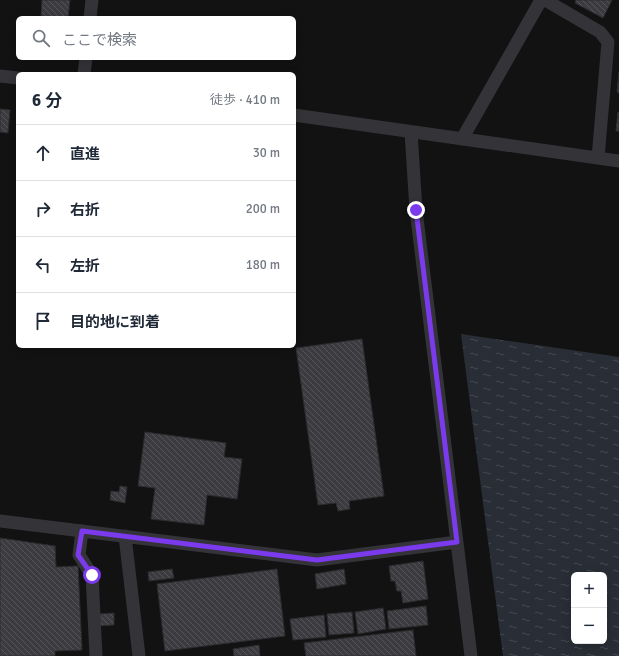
<!DOCTYPE html>
<html lang="ja">
<head>
<meta charset="utf-8">
<style>
	:root { --surface:#fff; --page:#f2f2f3; --text:#1f2937; --muted:#747a83; --line:#e0e1e3 }
	body { margin:0; font-family:Signika,"Noto Sans JP",sans-serif; background:var(--page); color:var(--text) }
	.controls { position:absolute; right:12px; bottom:12px; display:grid; overflow:hidden; border-radius:6px; box-shadow:0 2px 10px #0003 }
	.controls button { width:36px; height:36px; display:grid; place-items:center; padding:0; border:0; border-bottom:1px solid var(--line); background:var(--surface); color:var(--text); font:20px sans-serif }
	.stop { position:absolute; width:12px; height:12px; margin:-9px; border:3px solid #7c3aed; border-radius:50%; background:#fff }
	.stop.end { background:#7c3aed; border-color:#fff; box-shadow:0 1px 4px #0008 }
	.list { margin:0; padding:0; list-style:none }
	h2 { display:flex; justify-content:space-between; align-items:center; height:52px; margin:0; padding:0 16px; font-size:17px }
	h2 small { font-size:13px; font-weight:400; color:var(--muted) }
	.list li { display:grid; grid-template-columns:26px 1fr auto; gap:12px; align-items:center; box-sizing:border-box; height:56px; padding:0 16px; border-top:1px solid var(--line) }
	.list b { display:block; font-size:15px; white-space:nowrap }
	.list em { font-size:13px; font-style:normal; color:var(--muted) }
	.icon { flex:none; width:22px; height:22px; fill:none; stroke:currentColor; stroke-width:2; stroke-linecap:round; stroke-linejoin:round }
	.map { position:relative; flex:none; width:619px; height:656px; overflow:hidden }
	.search { position:absolute; background:var(--surface); box-shadow:0 2px 10px #0003; left:16px; top:16px; width:280px; height:44px; display:flex; align-items:center; gap:10px; box-sizing:border-box; padding:0 14px; border-radius:6px; color:var(--muted); font-size:15px }
	.panel { position:absolute; background:var(--surface); box-shadow:0 2px 10px #0003; left:16px; top:72px; width:280px; height:276px; border-radius:6px }
	.map>svg:first-child { display:block }
	.water { fill:url(#water-ripples); fill-rule:evenodd }
	.building { fill:url(#building-back-hatch); stroke:#2c2c2f }
	.lines { fill:none; stroke-linecap:round; stroke-linejoin:round }
	.minor { stroke:#333338; stroke-width:13 }
	.route { stroke:#7c3aed; stroke-width:5 }
</style>
</head>
<body>
<div class="map">
<svg width="619" height="656" viewBox="0 0 619 656">
	<defs>
		<pattern id="water-ripples" width="26" height="14" patternUnits="userSpaceOnUse"><rect width="26" height="14" fill="#292e36"/><path d="M2 4q2-2 4 0t4 0M15 11q2-2 4 0t4 0" fill="none" stroke="#454951"/></pattern>
		<pattern id="building-back-hatch" width="6" height="6" patternUnits="userSpaceOnUse"><rect width="6" height="6" fill="#3c3c40"/><path d="M-1 5l2 2M0 0l6 6M5-1l2 2" fill="none" stroke="#555559"/></pattern>
	</defs>
	<rect width="100%" height="100%" fill="#121213"/>
	<!-- water -->
	<path class="water" d="M461 334 619 357V656H503ZM574 575H604V641H574Z"/>
	<!-- building -->
	<path class="building" d="M42 0H70L68 18 41 16Z
		M576 0H612L603 18 575 3Z
		M619 72V93L617 92Z
		M0 109 10 110 8 133 0 132Z
		M618 112H619V131H616Z
		M362 339 384 496 349 501 350 509 338 511 336 503 318 505 296 348Z
		M145 432 226 443 224 457 242 459 237 499 207 495 204 525 151 519 155 488 138 486Z
		M120 486 127 487 125 503 110 500 111 491 119 492Z
		M0 538 55 546 56 567 78 566 82 650 55 651V656H0Z
		M423 561 428 599 403 603 401 591H397L395 581H391L389 566Z
		M172 569 174 578 149 581 148 572Z
		M277 569 285 636 165 651 157 584Z
		M344 569 346 584 317 589 315 574Z
		M426 606 428 625 389 629 387 611Z
		M383 608 386 629 358 634 355 612Z
		M352 612 354 633 329 635 327 614Z
		M114 613V625L98 626 97 614Z
		M324 615 326 637 293 640 290 619Z
		M413 630 416 656H306L304 643Z
		M259 645 260 656H234L233 649Z"/>
	<g class="lines">
		<!-- minor -->
		<path class="minor" d="M545 0 600 32 608 42 598 158
			M90 18 92 0
			M84 74 86 58
			M0 76 18 78
			M294 115 619 161
			M411 132 416 210 471 656
			M462 139 541 0
			M0 521 317 560 457 542
			M82 531 79 555 92 575 96 656
			M125 536 139 656"/>
	</g>
	<g class="lines">
		<!-- route -->
		<path class="route" d="M92 575 78 555 82 531 317 560 457 542 416 210"/>
	</g>
</svg>
<div class="controls">
<button>+</button>
<button>−</button>
</div>
<div class="stop" style="left:92px;top:575px"></div>
<div class="stop end" style="left:416px;top:210px"></div>
<div class="search"><svg class="icon" aria-label="search" viewBox="0 0 24 24"><circle cx="10" cy="10" r="6"/><path d="M15 15l6 6"/></svg>ここで検索</div>
<section class="panel">
<h2>6 分<small>徒歩 · 410 m</small></h2>
<ul class="list">
<li><svg class="icon" aria-label="ahead" viewBox="0 0 24 24"><path d="M12 20V5M6 11l6-6 6 6"/></svg><div><b>直進</b></div><em>30 m</em></li>
<li><svg class="icon" aria-label="right" viewBox="0 0 24 24"><path d="M7 20v-9h11M14 6l5 5-5 5"/></svg><div><b>右折</b></div><em>200 m</em></li>
<li><svg class="icon" aria-label="left" viewBox="0 0 24 24"><path d="M17 20v-9H6M10 6l-5 5 5 5"/></svg><div><b>左折</b></div><em>180 m</em></li>
<li><svg class="icon" aria-label="arrive" viewBox="0 0 24 24"><path d="M6 21V4h12l-3 4 3 4H6"/></svg><div><b>目的地に到着</b></div></li>
</ul>
</section>
</div>
</body>
</html>
